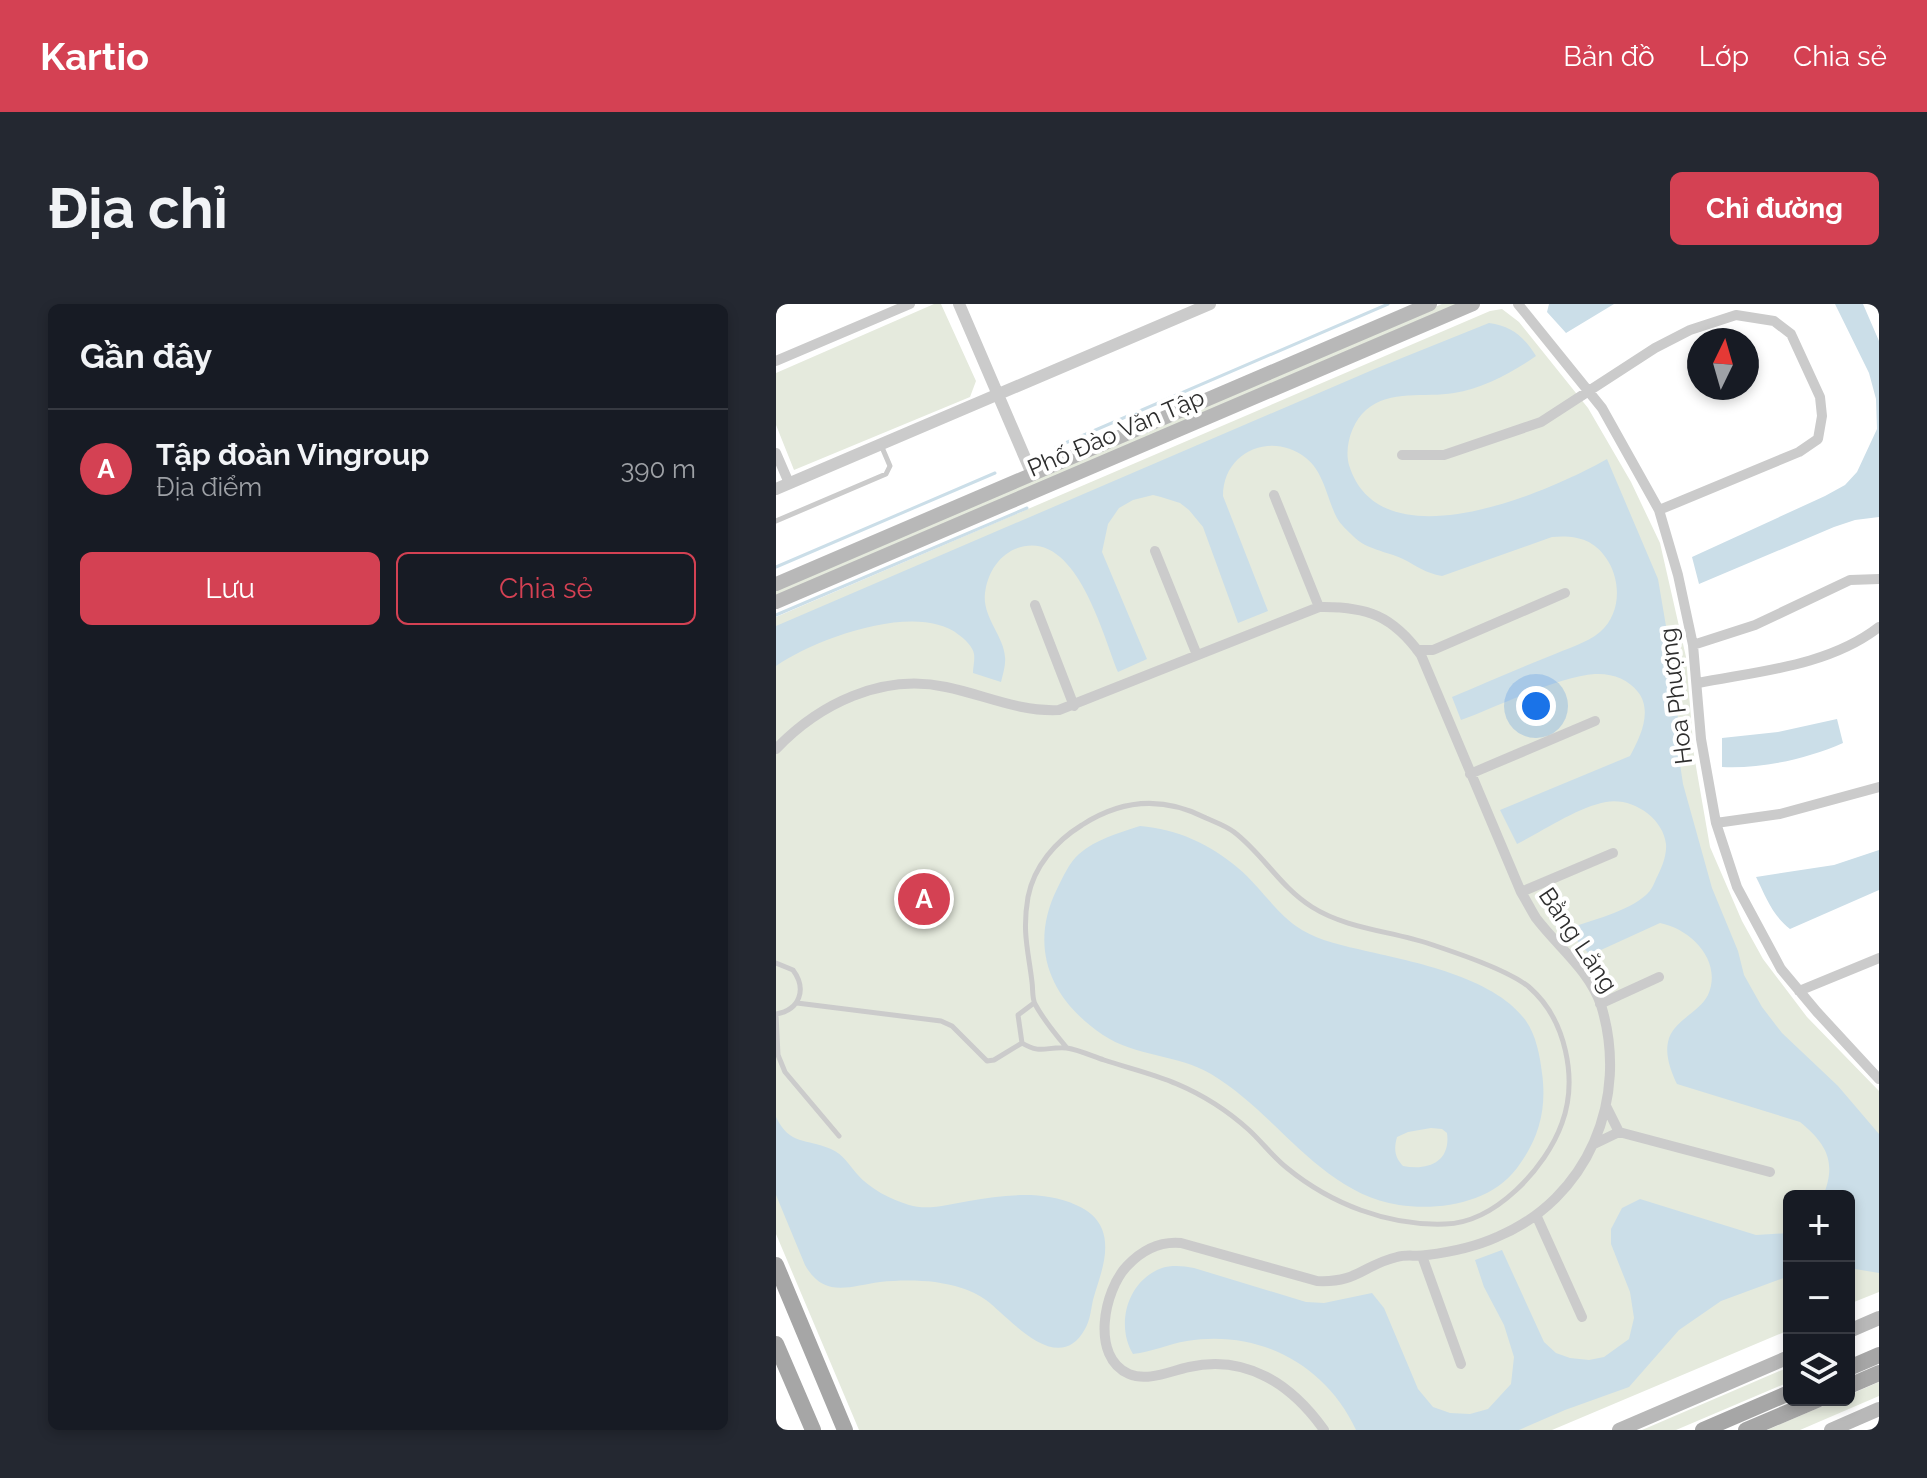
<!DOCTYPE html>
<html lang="vi">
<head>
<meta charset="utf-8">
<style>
	:root { --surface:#171b24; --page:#242831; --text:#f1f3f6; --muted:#9ea1a6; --line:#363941; --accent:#d44153 }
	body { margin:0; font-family:Raleway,sans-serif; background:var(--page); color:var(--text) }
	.controls { position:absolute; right:24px; bottom:24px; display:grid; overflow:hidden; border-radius:12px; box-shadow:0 4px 12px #0003 }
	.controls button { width:72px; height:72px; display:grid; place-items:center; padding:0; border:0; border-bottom:2px solid var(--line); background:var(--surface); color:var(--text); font:40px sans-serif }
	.compass { position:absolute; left:911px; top:24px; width:72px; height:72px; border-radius:50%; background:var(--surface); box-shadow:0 4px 12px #0003; rotate:5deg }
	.you { position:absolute; left:760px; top:402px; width:28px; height:28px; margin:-20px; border:6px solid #fff; border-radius:50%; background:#1a73e8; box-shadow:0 0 0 12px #1a73e833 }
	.badge { display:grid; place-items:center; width:52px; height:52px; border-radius:50%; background:var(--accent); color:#fff; font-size:26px; font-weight:700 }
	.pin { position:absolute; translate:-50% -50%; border:4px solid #fff; box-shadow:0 2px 8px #0006 }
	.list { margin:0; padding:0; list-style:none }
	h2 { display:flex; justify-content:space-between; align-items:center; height:104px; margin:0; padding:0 32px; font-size:34px }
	h2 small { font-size:26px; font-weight:400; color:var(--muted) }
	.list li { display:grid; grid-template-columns:52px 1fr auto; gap:24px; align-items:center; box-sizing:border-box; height:120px; padding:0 32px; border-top:2px solid var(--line) }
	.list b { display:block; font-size:30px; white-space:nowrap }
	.list p { margin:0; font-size:26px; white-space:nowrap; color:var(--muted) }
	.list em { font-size:26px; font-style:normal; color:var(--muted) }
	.actions { display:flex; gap:16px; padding:24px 32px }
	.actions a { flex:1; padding:18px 0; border:2px solid var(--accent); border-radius:12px; text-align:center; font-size:28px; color:var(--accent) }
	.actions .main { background:var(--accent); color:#fff }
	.icon { flex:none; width:44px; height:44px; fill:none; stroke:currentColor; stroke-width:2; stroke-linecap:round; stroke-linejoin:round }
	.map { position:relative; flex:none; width:1103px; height:1126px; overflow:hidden; border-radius:12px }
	header { display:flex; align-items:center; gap:48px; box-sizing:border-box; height:112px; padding:0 40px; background:var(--accent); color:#fff }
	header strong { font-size:38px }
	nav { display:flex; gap:44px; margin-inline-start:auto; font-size:28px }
	.intro { display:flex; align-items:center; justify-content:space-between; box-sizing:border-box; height:192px; padding:0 48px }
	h1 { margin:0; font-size:56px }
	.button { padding:20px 36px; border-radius:12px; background:var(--accent); color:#fff; font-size:28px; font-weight:700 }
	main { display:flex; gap:48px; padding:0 48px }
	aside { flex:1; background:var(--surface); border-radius:12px; box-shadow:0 4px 12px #0003 }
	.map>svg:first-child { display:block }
	.green { fill:#e5eadd }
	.water { fill:#cbdee8; fill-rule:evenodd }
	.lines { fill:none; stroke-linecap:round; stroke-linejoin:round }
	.stream { stroke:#cbdee8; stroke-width:3 }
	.service { stroke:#cbcbcb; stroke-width:5 }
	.minor { stroke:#cbcbcb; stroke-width:10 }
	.tertiary { stroke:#cbcbcb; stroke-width:12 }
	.secondary { stroke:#b8b8b8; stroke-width:14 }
	.primary { stroke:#a6a6a6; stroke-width:16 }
	.labels { text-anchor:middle; stroke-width:8; stroke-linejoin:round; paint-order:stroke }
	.street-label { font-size:24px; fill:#2e2e2e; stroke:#fff }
</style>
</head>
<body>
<header>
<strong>Kartio</strong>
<nav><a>Bản đồ</a><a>Lớp</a><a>Chia sẻ</a></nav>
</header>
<div class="intro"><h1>Địa chỉ</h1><a class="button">Chỉ đường</a></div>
<main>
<aside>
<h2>Gần đây<small></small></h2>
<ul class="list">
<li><span class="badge">A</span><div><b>Tập đoàn Vingroup</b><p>Địa điểm</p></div><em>390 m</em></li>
</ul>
<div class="actions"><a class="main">Lưu</a><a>Chia sẻ</a></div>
</aside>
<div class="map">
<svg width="1103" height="1126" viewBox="0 0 1103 1126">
	<rect width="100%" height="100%" fill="#fff"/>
	<!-- green -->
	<path class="green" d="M158 0H165L200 77 194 93 18 166 0 121V69Z
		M666 0H685L0 293V285Z
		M726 5 743 18 812 104 855 178 884 239 910 353 918 451 934 543 966 617 987 655 1031 713 1103 787V988L1073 1000V892H1013V1026L776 1126H83L0 930V313L714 7Z
		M1013 1063V1078L900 1126H866Z
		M1103 1078V1092L1024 1126H991L1061 1096H1073V1091Z"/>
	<!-- water -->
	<path class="water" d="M773 0H838L790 29 771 8Z
		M1059 0H1087L1103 37V213L1079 216 1058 223 923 280 916 253 1049 192 1069 181 1081 168 1101 125 1100 95 1093 69Z
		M713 19C736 22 748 33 760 52 737 68 706 85 678 89 649 94 614 85 590 106 576 118 568 143 573 161 604 262 773 188 831 155L882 275 901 387 903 453 907 480 936 584 962 647 968 671 986 703 1006 729 1062 782 1103 830V969L1073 964V892H1047C1061 859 1051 840 1024 818L901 780C895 768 889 751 892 738 896 717 923 709 932 691 947 657 915 625 884 619L814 651 791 625C816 616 851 608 870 591 875 587 878 580 880 575 885 565 891 552 890 540 887 513 855 493 830 498 802 503 767 527 741 540L724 506 854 452C864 434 877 407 862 388 852 375 836 369 819 370 784 372 720 403 685 416L676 393C709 379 741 365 774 352 790 345 811 339 824 328 846 309 845 275 830 254 817 234 797 231 776 233L666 272C649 269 641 262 627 255 610 247 591 246 577 232 572 227 564 220 561 214 551 195 548 168 530 154 496 127 447 147 447 192L492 307 462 319 427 223 413 206 404 199 385 193 377 191 357 196 343 204 332 220 326 248 371 355 342 368C326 329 299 221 239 245 221 253 211 271 209 289 206 313 228 332 229 353 230 360 227 370 225 378L197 369C197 363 199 356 198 350 197 343 189 335 183 331 141 297 39 335 0 362V322L601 64Z
		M1061 415 1067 439C1031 455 985 465 946 463V434L1002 428Z
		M364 522C401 525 434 540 462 564 485 583 500 610 526 626 544 637 569 642 590 647 639 658 720 674 750 717 760 731 764 752 766 769 771 805 763 835 741 864 715 899 663 907 623 901 543 888 501 809 435 770 401 750 360 753 327 731 275 696 252 644 281 585 287 573 293 559 303 550 320 535 343 529 364 522ZM655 824 666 825 671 829C675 858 652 867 627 862 618 853 618 844 621 833L632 828Z
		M1103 546V586L1014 625C996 611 990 593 980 573L1058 561Z
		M0 813C14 842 30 834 55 845 67 850 73 861 81 870 94 885 114 895 133 901 152 907 173 900 193 897 229 891 266 886 300 901 312 906 321 913 326 925 335 948 323 974 317 996 315 1005 314 1017 309 1025 282 1074 234 1014 210 996 195 985 177 981 159 978 142 976 122 976 104 978 74 982 48 995 29 961L0 891Z
		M864 895 980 931 1013 929V972L945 997 903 1026 853 1083 789 1106 743 1126H580C550 1061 483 1025 411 1037 392 1040 376 1048 357 1050 339 1020 352 976 386 964 396 961 407 962 418 964L530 998 548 999 596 989 608 1004 642 1085 657 1103 674 1109 694 1110 712 1105 735 1080 738 1053 728 1021 708 983 699 956 726 946 768 1038 780 1049 794 1054 813 1056 828 1053 853 1035 858 1014 854 988 835 940V925L846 904Z"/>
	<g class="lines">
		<!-- stream -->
		<path class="stream" d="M280 143 612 0
			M0 263 219 169
			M0 311 251 204"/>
		<!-- service -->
		<path class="service" d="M0 217 110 170 114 162 105 141
			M0 659 17 666C31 685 24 706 0 710
			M21 699 165 717 176 722 211 757 218 756 246 739C265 751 271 742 291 744 303 746 316 752 328 756 352 764 378 770 401 780 427 791 452 807 473 826 486 838 497 853 511 864 555 900 612 922 669 920 719 919 770 864 786 819 802 775 790 715 753 683 732 666 681 649 654 640 615 627 571 625 536 603 504 583 487 550 458 528 450 522 439 518 430 514 387 492 346 495 306 521 280 537 258 562 252 593 246 628 252 645 256 678 257 685 256 694 259 700 267 715 280 731 291 744
			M0 710 2 751 9 768 63 832
			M246 739 242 711 258 699"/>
		<!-- minor -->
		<path class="minor" d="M742 0 826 104 883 206 902 271 917 341 925 435 940 519 961 583 1005 665 1041 708 1103 775
			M0 57 134 0
			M0 149 13 179
			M626 151H668L765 118 879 44 914 26 960 11 998 17 1015 30 1044 93 1046 112 1042 135 1023 148 883 206
			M498 191 543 303
			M379 247 421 351
			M259 301 298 402
			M917 341 979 321 1074 276 1103 275
			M641 346H657L789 289
			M922 379C983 367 1053 362 1103 323
			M0 445C43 400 106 369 170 383 209 391 243 408 283 406L543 303C591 302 617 312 645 351L745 588C750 596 755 606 760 614 782 643 813 666 825 701 854 795 812 895 721 933 699 943 675 948 651 951 640 953 631 950 621 953 587 961 582 979 541 977L405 939C383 937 366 946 351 962 328 986 314 1053 353 1070 372 1078 394 1067 413 1063 471 1050 516 1081 548 1126
			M694 470 819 417
			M940 519 1004 510 1103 483
			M745 588 837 549
			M1023 687 1103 654
			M824 700 883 673
			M830 802 843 828
			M843 828 994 868
			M818 840 843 828
			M761 913 806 1013
			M646 952 685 1060"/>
		<!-- tertiary -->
		<path class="tertiary" d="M183 0 256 170
			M0 185 434 0"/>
		<!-- secondary -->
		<path class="secondary" d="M0 280 654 0
			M0 298 697 0
			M1073 1027 1103 1014
			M843 1126 1013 1053
			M1055 1126 1103 1105"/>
		<!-- primary -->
		<path class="primary" d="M0 961 69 1126
			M0 1040 37 1126
			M1073 1064 1103 1051
			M1073 1082 1103 1069
			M927 1126 1013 1089
			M970 1126 1041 1096"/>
	</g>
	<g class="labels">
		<!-- street labels -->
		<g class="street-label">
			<text transform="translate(340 129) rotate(-23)" y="8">Phố Đào Văn Tập</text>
			<text transform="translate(900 392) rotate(-97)" y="8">Hoa Phượng</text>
			<text transform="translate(802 636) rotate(56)" y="8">Bằng Lăng</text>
		</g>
	</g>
</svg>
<div class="controls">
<button>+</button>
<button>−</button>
<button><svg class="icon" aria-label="layers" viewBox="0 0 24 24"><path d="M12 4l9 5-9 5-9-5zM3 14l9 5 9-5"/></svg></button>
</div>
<svg class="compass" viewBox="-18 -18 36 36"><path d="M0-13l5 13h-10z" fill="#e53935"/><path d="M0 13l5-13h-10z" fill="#9ea1a6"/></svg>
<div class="you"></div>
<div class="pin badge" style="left:148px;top:595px">A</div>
</div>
</main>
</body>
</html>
